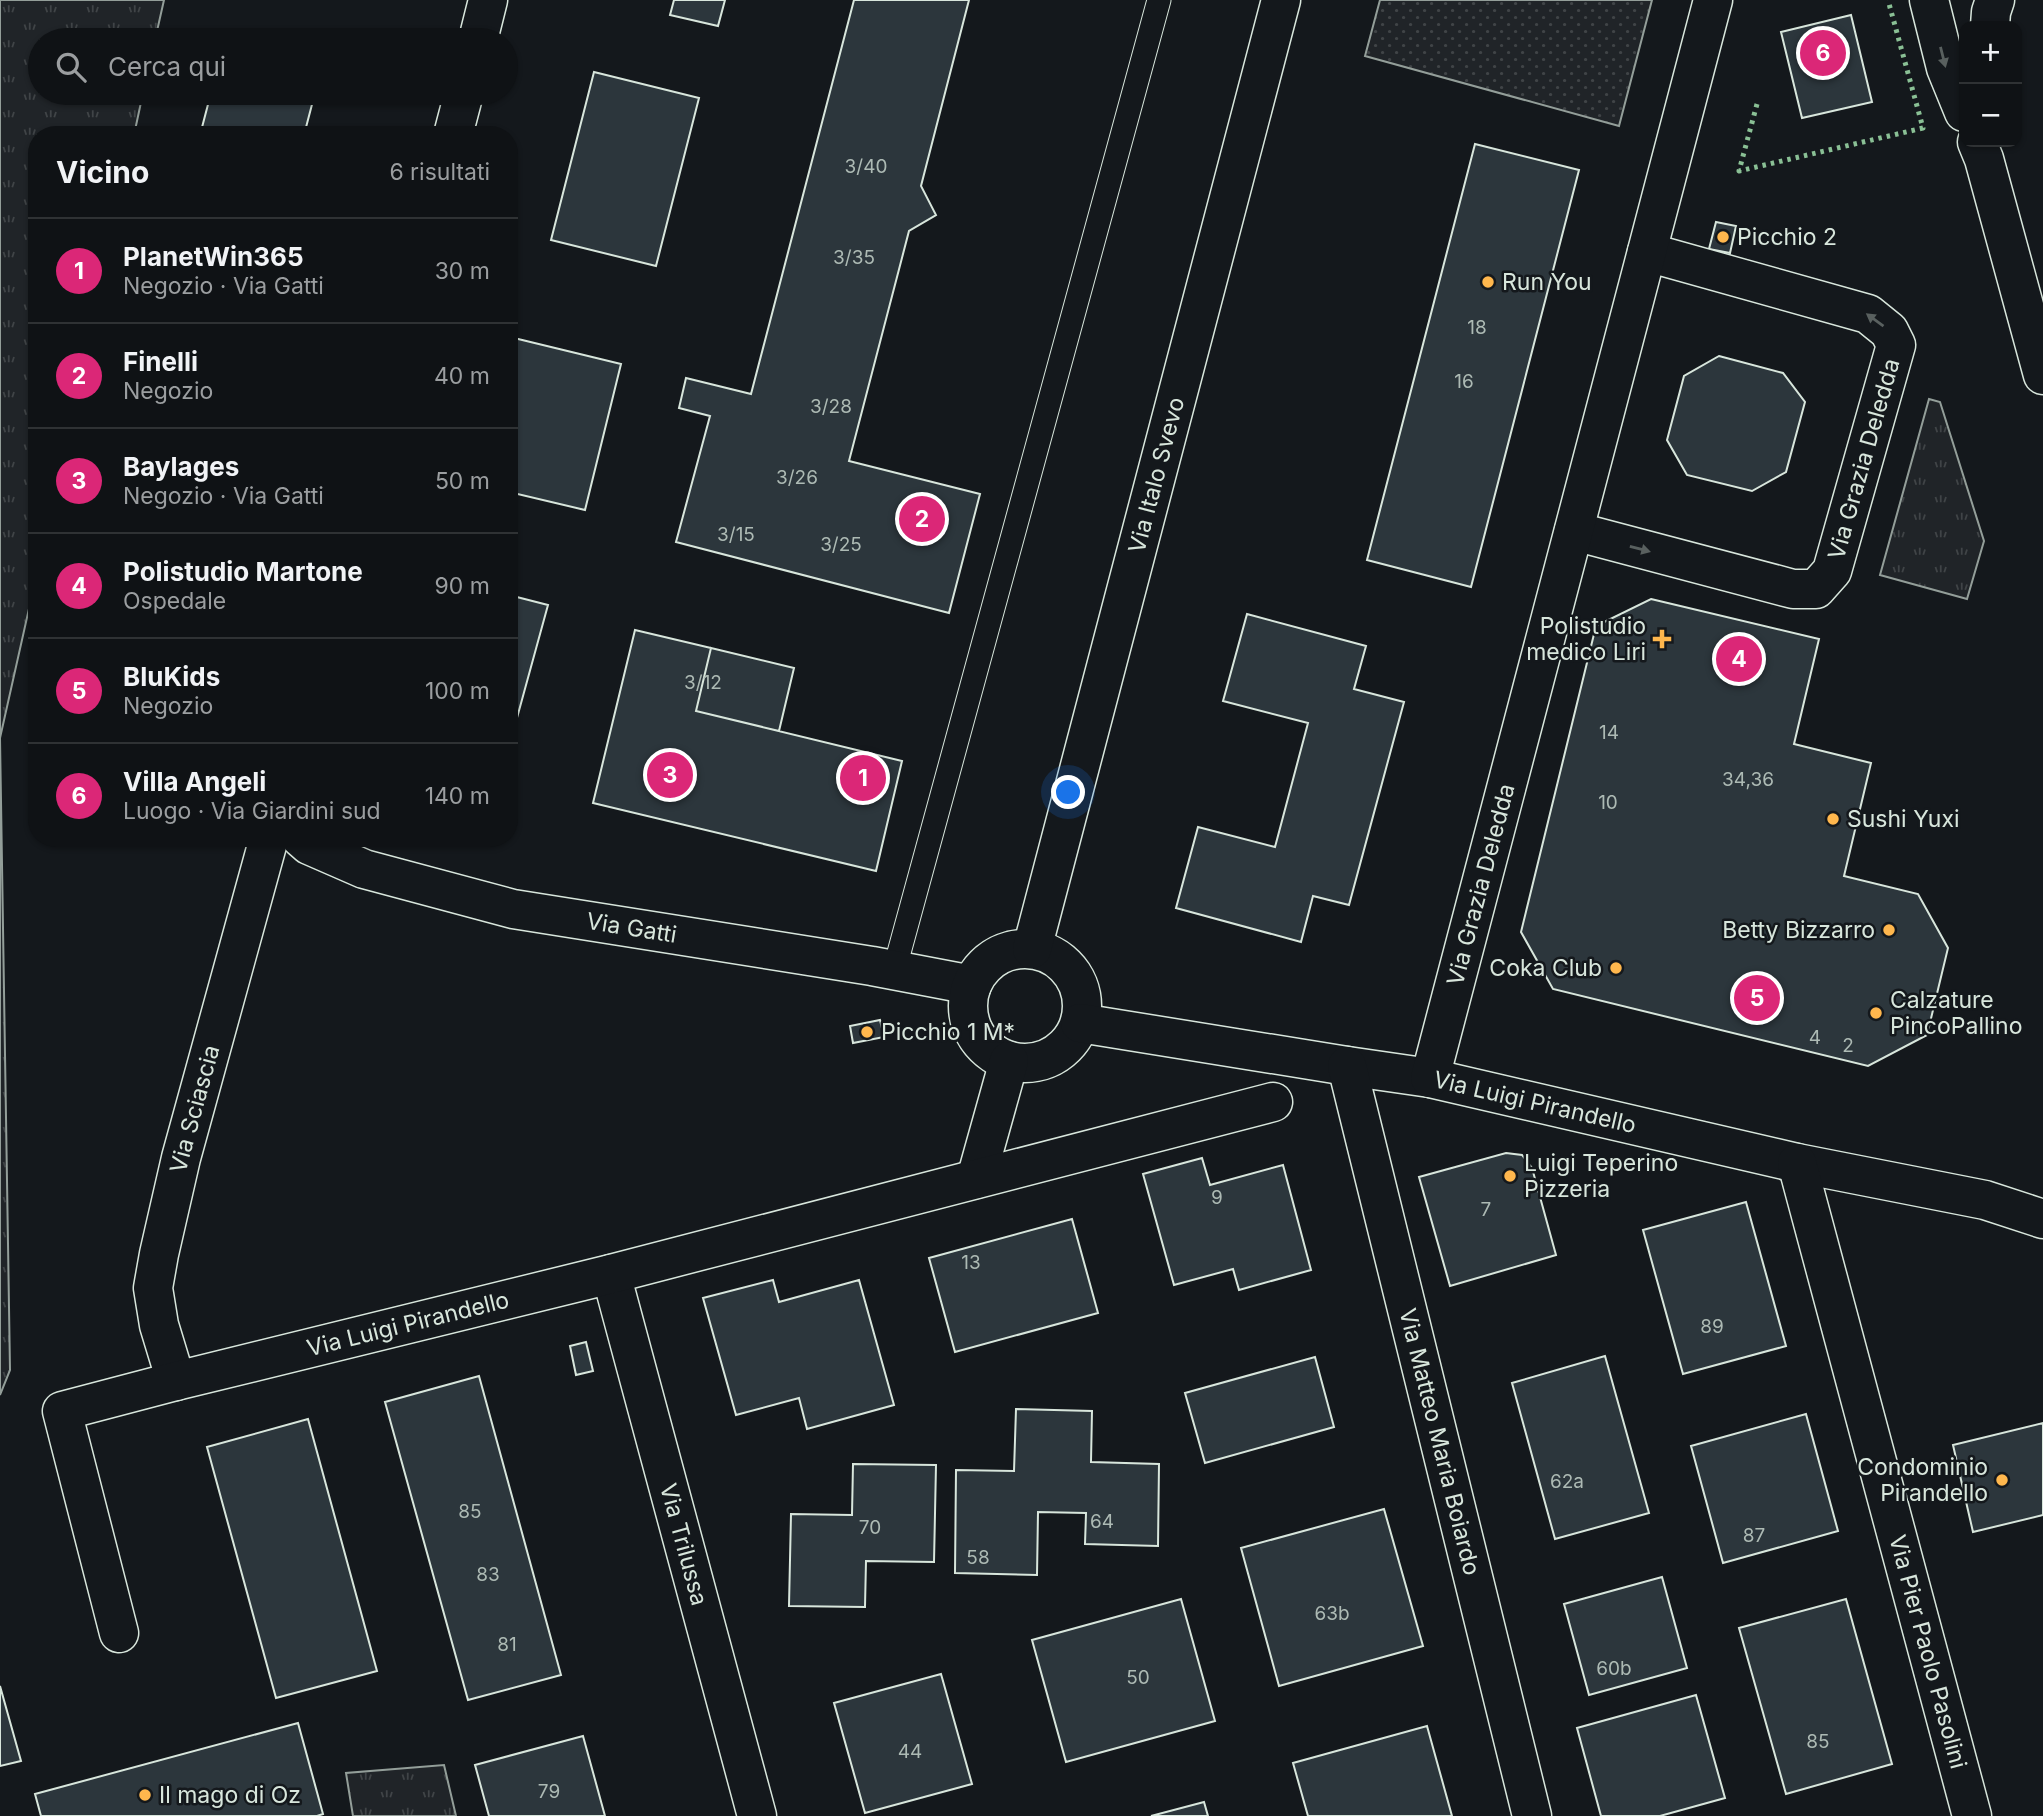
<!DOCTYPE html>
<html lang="it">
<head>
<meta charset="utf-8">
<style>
	:root { --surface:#0f1215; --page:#181b1e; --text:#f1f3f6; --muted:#9b9ea0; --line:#2f3234; --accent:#db2777 }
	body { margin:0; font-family:Inter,sans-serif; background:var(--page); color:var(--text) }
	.controls { position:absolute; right:21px; top:21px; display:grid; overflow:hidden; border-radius:14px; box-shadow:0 2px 5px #0004 }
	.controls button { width:63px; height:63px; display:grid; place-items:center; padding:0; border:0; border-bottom:2px solid var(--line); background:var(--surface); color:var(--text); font:35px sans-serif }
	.you { position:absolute; left:1069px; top:793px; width:24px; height:24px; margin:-18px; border:5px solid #fff; border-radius:50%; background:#1a73e8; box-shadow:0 0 0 10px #1a73e833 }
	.badge { display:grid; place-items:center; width:46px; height:46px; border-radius:50%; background:var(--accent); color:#fff; font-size:23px; font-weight:700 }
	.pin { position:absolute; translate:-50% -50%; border:4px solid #fff; box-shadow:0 2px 7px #0006 }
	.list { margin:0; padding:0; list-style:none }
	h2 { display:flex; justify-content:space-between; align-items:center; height:91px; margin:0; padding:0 28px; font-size:30px }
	h2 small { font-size:23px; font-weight:400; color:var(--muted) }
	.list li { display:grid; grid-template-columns:46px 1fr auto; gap:21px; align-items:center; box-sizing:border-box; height:105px; padding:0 28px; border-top:2px solid var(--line) }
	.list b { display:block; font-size:26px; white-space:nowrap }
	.list p { margin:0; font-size:23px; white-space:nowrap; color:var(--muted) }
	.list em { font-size:23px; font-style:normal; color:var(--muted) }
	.icon { flex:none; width:38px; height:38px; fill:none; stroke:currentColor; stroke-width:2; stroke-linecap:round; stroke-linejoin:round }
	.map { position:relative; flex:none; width:2043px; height:1816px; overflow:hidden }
	.search { position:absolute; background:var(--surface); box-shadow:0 2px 5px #0004; left:28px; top:28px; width:490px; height:77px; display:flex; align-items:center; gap:18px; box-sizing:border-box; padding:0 24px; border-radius:38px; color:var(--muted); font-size:26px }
	.panel { position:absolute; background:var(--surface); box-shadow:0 2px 5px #0004; left:28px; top:126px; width:490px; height:721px; border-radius:28px }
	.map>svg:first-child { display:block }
	.grass { fill:url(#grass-dots); stroke:#939e99; stroke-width:2 }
	.park { fill:url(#park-tufts); stroke:#939e99; stroke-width:2 }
	.building { fill:#2c363c; stroke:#d8e6dc; stroke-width:2 }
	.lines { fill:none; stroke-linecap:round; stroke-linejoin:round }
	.service-casing { stroke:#d8e6dc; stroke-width:25 }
	.minor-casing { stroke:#d8e6dc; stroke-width:41 }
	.secondary-casing { stroke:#d8e6dc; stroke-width:41 }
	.service { stroke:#14181c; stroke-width:23 }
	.minor { stroke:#14181c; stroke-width:38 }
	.secondary { stroke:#14181c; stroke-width:38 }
	.hedge { stroke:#8ac095; stroke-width:5; stroke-dasharray:3.5 5; stroke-linecap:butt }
	.oneway { fill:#59605f }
	.poi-dot { fill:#ffb74d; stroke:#14181c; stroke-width:2.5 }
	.labels { text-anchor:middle; stroke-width:5; stroke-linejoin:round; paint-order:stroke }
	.number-label { font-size:19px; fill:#adbab4 }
	.poi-label { font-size:23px; fill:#d8e6dc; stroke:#14181c; text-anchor:start }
	.street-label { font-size:23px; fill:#d8e6dc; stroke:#14181c }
</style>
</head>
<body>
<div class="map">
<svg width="2043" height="1816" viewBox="0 0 2043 1816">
	<defs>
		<pattern id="grass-dots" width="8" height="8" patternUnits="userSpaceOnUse" patternTransform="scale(1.75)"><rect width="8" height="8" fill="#202428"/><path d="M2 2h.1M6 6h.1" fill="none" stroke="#404447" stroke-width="1.8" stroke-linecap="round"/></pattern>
		<pattern id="park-tufts" width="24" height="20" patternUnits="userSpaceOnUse" patternTransform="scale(1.75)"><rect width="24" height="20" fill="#202428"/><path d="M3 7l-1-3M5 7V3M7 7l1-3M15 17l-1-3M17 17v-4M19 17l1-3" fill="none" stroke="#404447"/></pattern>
	</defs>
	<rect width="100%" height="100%" fill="#14181c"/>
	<!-- grass -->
	<path class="grass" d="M1380 0H1652L1619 126 1365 56Z"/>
	<!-- park -->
	<path class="park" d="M0 0H164L155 40H40V93H143L134 135H37V573L0 738 10 1370 0 1395Z
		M1929 399 1940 402 1984 541 1967 599 1880 575Z
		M444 1765 456 1816H353L346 1773Z"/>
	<!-- building -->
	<path class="building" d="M674 0H725L718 26 670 15Z
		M854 0H969L921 186 936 215 909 231 849 461 980 494 949 613 676 542 710 416 679 408 686 378 751 394Z
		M1851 15 1872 102 1802 118 1781 32Z
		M594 72 699 98 656 266 551 240Z
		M211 93H315L304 135H200Z
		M1475 144 1579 170 1471 587 1367 560Z
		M1716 222 1736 226 1730 253 1709 249Z
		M514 338 621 364 585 510 509 492V358Z
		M1719 356 1783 373 1805 402 1786 472 1752 491 1687 475 1667 440 1684 376Z
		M509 595 548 605 509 747Z
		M1651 599 1819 639 1794 744 1871 763 1844 876 1918 894 1948 948 1927 1035 1868 1066 1553 989 1521 932 1596 626Z
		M1247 614 1366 646 1354 689 1404 702 1349 905 1313 896 1301 942 1176 908 1198 827 1275 847 1308 723 1223 701Z
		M635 630 711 648 696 711 902 761 876 871 593 803Z
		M711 648 794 668 779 731 696 711Z
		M880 1020 884 1037 853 1043 850 1026Z
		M1506 1153 1522 1155 1532 1168 1556 1255 1450 1286 1419 1177Z
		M1202 1158 1210 1185 1283 1165 1311 1270 1239 1290 1233 1269 1174 1285 1143 1174Z
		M1746 1202 1786 1346 1683 1374 1643 1230Z
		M1072 1219 1098 1313 955 1352 929 1258Z
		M773 1280 779 1302 859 1280 894 1405 807 1429 799 1398 736 1415 703 1298Z
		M586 1342 593 1371 576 1375 570 1346Z
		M1605 1356 1649 1513 1555 1539 1512 1383Z
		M1315 1357 1334 1427 1205 1463 1185 1393Z
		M479 1376 561 1675 468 1700 385 1402Z
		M1016 1409 1092 1411 1091 1462 1159 1464 1158 1546 1085 1544 1086 1513 1038 1512 1037 1575 955 1573 956 1470 1014 1471Z
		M1806 1414 1838 1531 1723 1563 1691 1446Z
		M308 1419 377 1671 276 1698 207 1447Z
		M2043 1423V1515L1973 1532 1953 1445Z
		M853 1464 936 1465 934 1562 866 1561 865 1607 789 1606 791 1514 852 1515Z
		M1384 1509 1423 1646 1279 1686 1241 1548Z
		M1662 1577 1687 1668 1589 1695 1564 1604Z
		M1181 1599 1215 1721 1066 1762 1032 1640Z
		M1846 1599 1892 1764 1786 1794 1739 1628Z
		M941 1674 972 1784 865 1813 834 1703Z
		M0 1686 21 1761 0 1766Z
		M1696 1695 1725 1798 1660 1816H1601L1577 1728Z
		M298 1723 323 1814 317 1816H41L35 1794Z
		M1427 1726 1452 1816H1308L1293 1763Z
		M583 1736 605 1816H489L475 1765Z
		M1204 1802 1208 1816H1151Z"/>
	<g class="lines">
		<!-- service casing -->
		<g class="service-casing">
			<path id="service" d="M894 971 1159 0"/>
		</g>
		<!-- minor casing -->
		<g class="minor-casing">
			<g id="minor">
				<path d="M478 40 488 0"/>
				<path d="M453 135 464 93"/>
				<path id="s1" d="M1574 531 1793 589H1816L1832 571 1896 345 1889 331 1868 314 1647 252"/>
				<path id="s2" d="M301 838 309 845 364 869 513 909 872 966 972 985"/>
				<circle cx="1025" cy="1006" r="57"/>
				<path id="s3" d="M1032 949 1281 0"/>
				<path id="s4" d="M1080 1023 1347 1066 1430 1078 1797 1163 1985 1200 2043 1219"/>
				<path id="s5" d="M1347 1066 1532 1816"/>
				<path id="s6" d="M1430 1078 1713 0"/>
				<path id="s7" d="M1797 1163 1972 1816"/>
				<path d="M976 1179 1009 1061"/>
				<path id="s8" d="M611 1274 757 1816"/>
				<path id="s9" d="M176 1381 159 1325 153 1288 159 1254 181 1158 269 838"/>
				<path id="s10" d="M119 1633 62 1411 176 1381 611 1274 1273 1102"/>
			</g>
		</g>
		<!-- secondary casing -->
		<g class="secondary-casing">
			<path id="secondary" d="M1929 0 1946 68 1964 112
				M1990 26 1991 12 1995 0
				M1977 142 1984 159 2043 375"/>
		</g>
		<!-- service -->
		<use href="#service" class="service"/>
		<!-- minor -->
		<use href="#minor" class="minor"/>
		<!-- secondary -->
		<use href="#secondary" class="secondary"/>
		<!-- hedge -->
		<path class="hedge" d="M1757 104 1739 171 1923 128 1888 0"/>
	</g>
	<!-- one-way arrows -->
	<defs><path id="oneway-solid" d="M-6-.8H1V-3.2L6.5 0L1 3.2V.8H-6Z" transform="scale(1.75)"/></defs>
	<g class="oneway">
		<use href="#oneway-solid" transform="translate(1943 57) rotate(76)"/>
		<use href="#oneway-solid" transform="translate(1875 320) rotate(-144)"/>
		<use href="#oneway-solid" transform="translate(1640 549) rotate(15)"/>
	</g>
	<!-- markers -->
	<g class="poi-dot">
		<circle cx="1723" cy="237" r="7"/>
		<circle cx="1488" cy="282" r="7"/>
		<path d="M1658.5 628.5h7v7h7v7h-7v7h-7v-7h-7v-7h7z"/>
		<circle cx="1833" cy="819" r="7"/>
		<circle cx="1889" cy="930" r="7"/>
		<circle cx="1616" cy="968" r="7"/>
		<circle cx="1876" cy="1013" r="7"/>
		<circle cx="867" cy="1032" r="7"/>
		<circle cx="1510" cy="1176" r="7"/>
		<circle cx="2002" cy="1480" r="7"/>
		<circle cx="145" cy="1795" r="7"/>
	</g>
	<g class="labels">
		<!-- number labels -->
		<g class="number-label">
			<text x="866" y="173">3/40</text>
			<text x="854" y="264">3/35</text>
			<text x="1477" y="334">18</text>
			<text x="1464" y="388">16</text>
			<text x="831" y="413">3/28</text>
			<text x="797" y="484">3/26</text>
			<text x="736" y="541">3/15</text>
			<text x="841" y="551">3/25</text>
			<text x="703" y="689">3/12</text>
			<text x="1609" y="739">14</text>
			<text x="1748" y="786">34,36</text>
			<text x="1608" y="809">10</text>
			<text x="1815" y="1044">4</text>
			<text x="1848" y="1052">2</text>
			<text x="1217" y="1204">9</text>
			<text x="1486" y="1216">7</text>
			<text x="971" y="1269">13</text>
			<text x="1712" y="1333">89</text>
			<text x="1567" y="1488">62a</text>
			<text x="470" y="1518">85</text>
			<text x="1102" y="1528">64</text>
			<text x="870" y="1534">70</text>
			<text x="1754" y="1542">87</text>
			<text x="978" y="1564">58</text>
			<text x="488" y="1581">83</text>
			<text x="1332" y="1620">63b</text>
			<text x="507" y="1651">81</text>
			<text x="1614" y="1675">60b</text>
			<text x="1138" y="1684">50</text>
			<text x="1818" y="1748">85</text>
			<text x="910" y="1758">44</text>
			<text x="549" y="1798">79</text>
		</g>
		<!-- poi labels -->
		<g class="poi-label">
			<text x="1737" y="245">Picchio 2</text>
			<text x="1502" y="290">Run You</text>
			<text x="1646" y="634" text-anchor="end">Polistudio<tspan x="1646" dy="26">medico Liri</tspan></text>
			<text x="1847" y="827">Sushi Yuxi</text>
			<text x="1875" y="938" text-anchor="end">Betty Bizzarro</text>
			<text x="1602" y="976" text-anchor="end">Coka Club</text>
			<text x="1890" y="1008">Calzature<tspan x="1890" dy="26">PincoPallino</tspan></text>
			<text x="881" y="1040">Picchio 1 M*</text>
			<text x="1524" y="1171">Luigi Teperino<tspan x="1524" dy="26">Pizzeria</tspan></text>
			<text x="1988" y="1475" text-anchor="end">Condominio<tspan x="1988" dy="26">Pirandello</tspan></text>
			<text x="159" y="1803">Il mago di Oz</text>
		</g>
		<!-- street labels -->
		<g class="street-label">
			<text dy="8" stroke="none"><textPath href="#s1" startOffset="390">Via Grazia Deledda</textPath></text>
			<text dy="8" stroke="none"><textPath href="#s3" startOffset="490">Via Italo Svevo</textPath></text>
			<text dy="8" stroke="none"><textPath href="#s6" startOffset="200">Via Grazia Deledda</textPath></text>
			<text dy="8" stroke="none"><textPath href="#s2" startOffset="345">Via Gatti</textPath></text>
			<text dy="8" stroke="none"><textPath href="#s4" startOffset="462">Via Luigi Pirandello</textPath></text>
			<text dy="8" stroke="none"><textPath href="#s9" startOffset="280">Via Sciascia</textPath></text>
			<text dy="8" stroke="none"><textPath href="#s10" startOffset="586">Via Luigi Pirandello</textPath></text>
			<text dy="8" stroke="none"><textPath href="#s5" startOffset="387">Via Matteo Maria Boiardo</textPath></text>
			<text dy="8" stroke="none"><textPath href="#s8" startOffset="280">Via Trilussa</textPath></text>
			<text dy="8" stroke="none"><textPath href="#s7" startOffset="506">Via Pier Paolo Pasolini</textPath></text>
		</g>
	</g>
</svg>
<div class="controls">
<button>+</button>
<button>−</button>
</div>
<div class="you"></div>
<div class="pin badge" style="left:863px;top:778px">1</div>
<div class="pin badge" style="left:922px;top:519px">2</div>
<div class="pin badge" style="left:670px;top:775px">3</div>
<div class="pin badge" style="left:1739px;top:659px">4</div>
<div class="pin badge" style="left:1757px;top:998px">5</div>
<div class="pin badge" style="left:1823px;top:53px">6</div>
<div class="search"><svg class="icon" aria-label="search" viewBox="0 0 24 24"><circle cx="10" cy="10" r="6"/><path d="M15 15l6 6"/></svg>Cerca qui</div>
<section class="panel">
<h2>Vicino<small>6 risultati</small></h2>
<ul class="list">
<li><span class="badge">1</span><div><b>PlanetWin365</b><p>Negozio · Via Gatti</p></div><em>30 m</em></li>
<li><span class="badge">2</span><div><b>Finelli</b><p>Negozio</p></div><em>40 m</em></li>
<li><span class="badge">3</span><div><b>Baylages</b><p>Negozio · Via Gatti</p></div><em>50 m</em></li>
<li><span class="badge">4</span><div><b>Polistudio Martone</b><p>Ospedale</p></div><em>90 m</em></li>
<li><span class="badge">5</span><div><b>BluKids</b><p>Negozio</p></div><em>100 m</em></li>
<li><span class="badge">6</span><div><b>Villa Angeli</b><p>Luogo · Via Giardini sud</p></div><em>140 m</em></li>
</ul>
</section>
</div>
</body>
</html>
